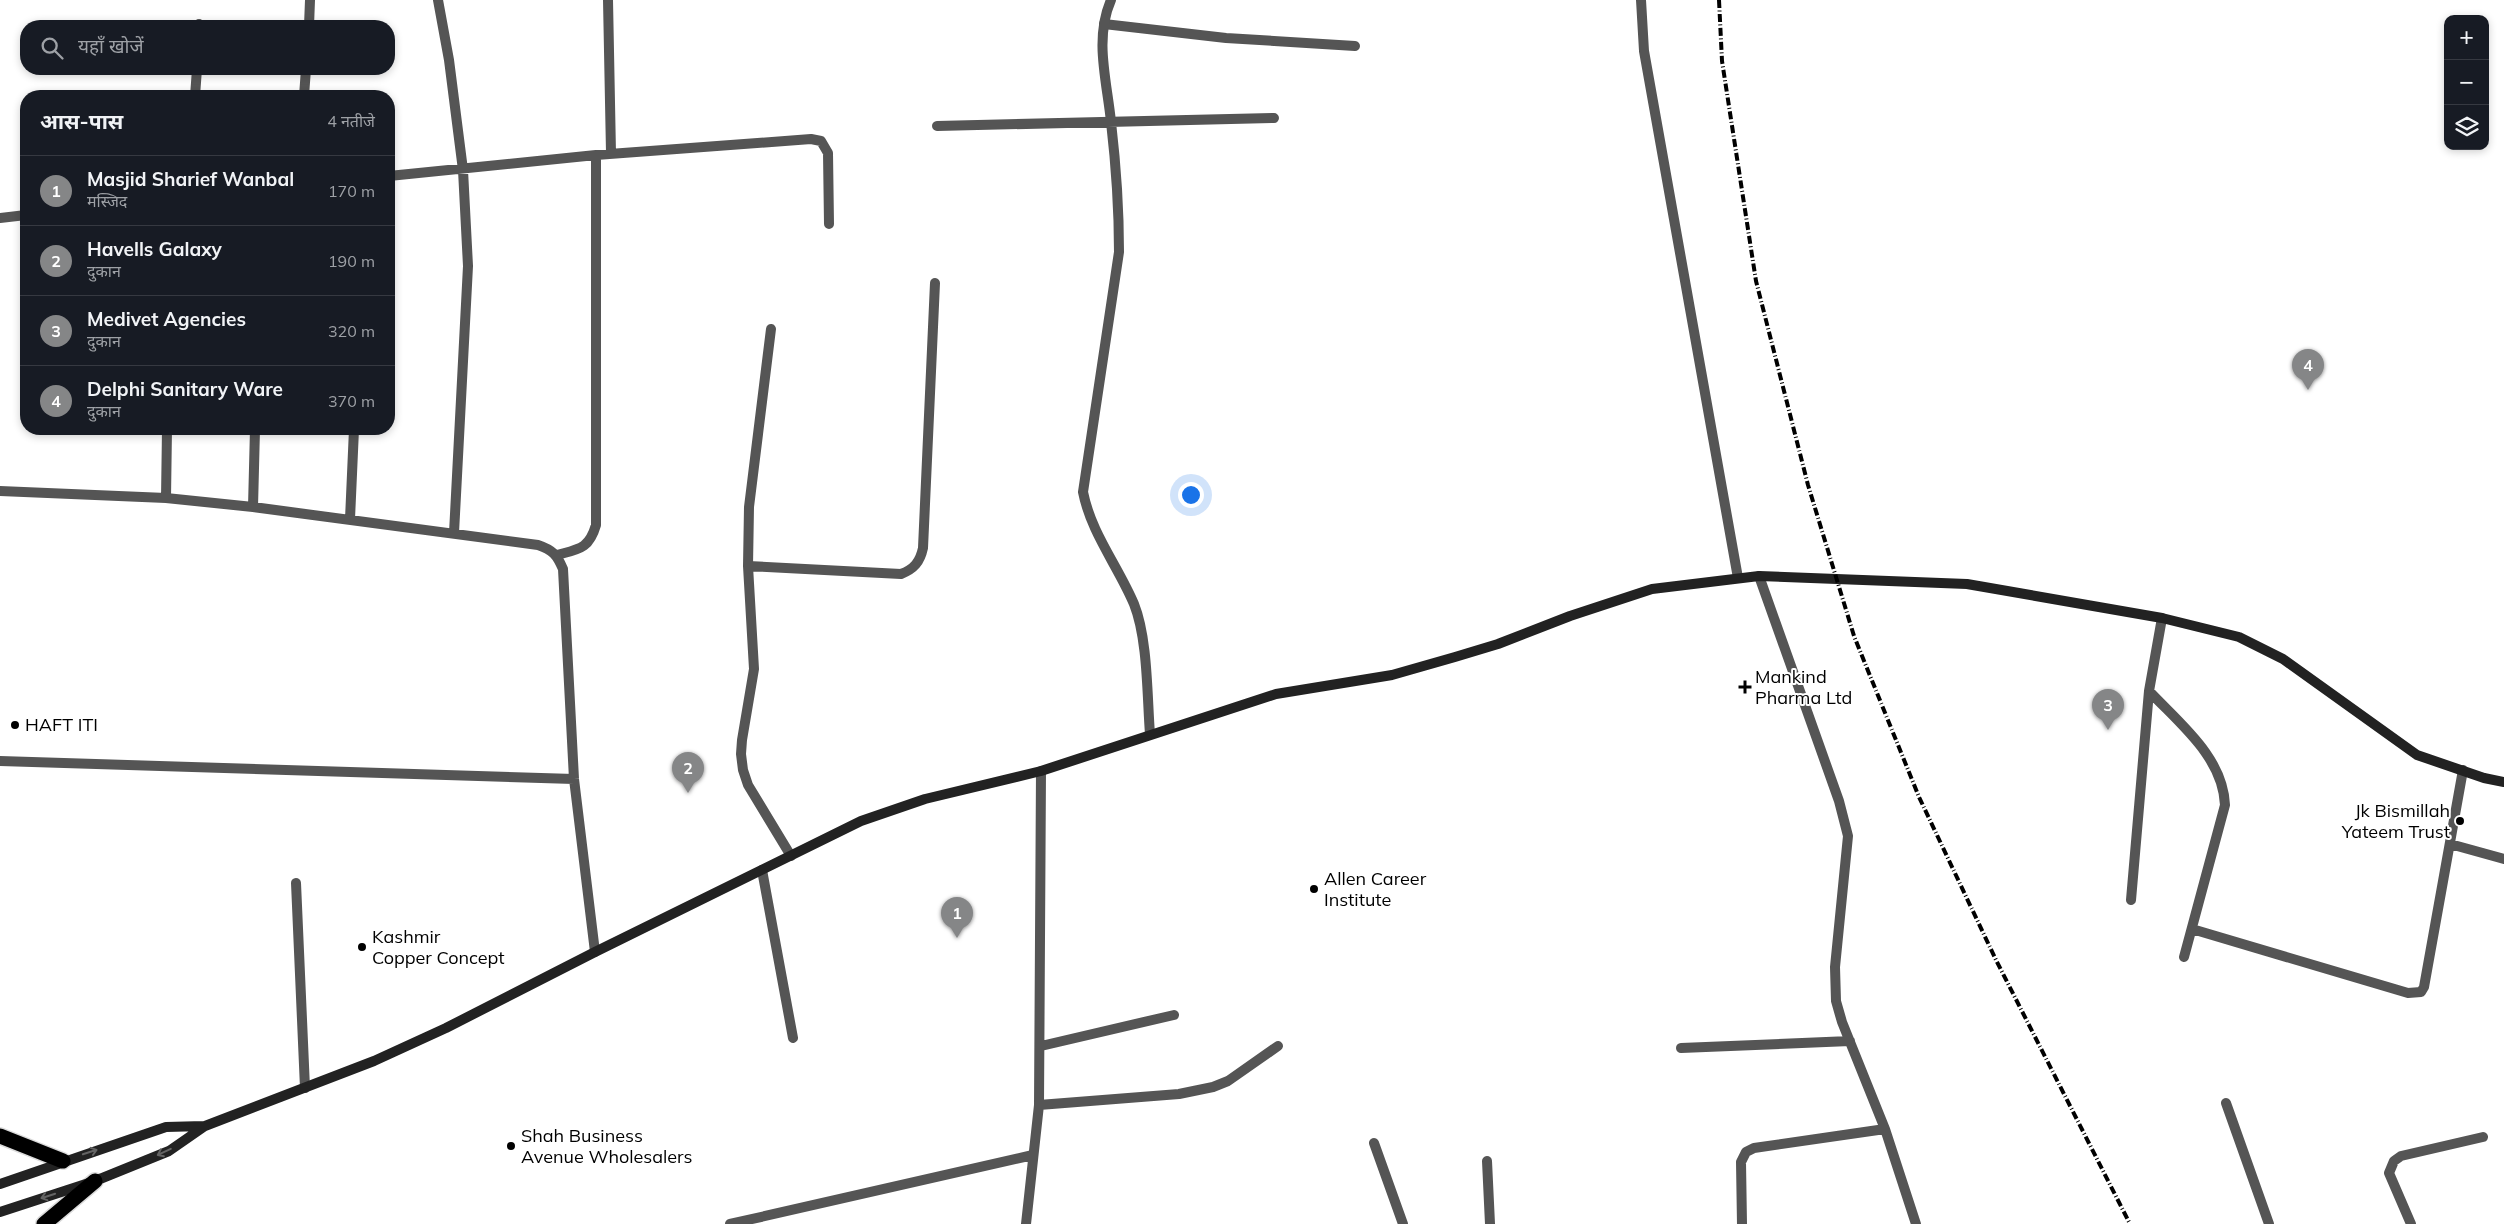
<!DOCTYPE html>
<html lang="hi">
<head>
<meta charset="utf-8">
<style>
	:root { --surface:#171b24; --page:#20242c; --text:#f1f3f6; --muted:#9ea1a6; --line:#363941; --accent:#858687 }
	body { margin:0; font-family:Mulish,"Noto Sans Devanagari",sans-serif; background:var(--page); color:var(--text) }
	.controls { position:absolute; right:15px; top:15px; display:grid; overflow:hidden; border-radius:10px; box-shadow:0 2px 8px #0003 }
	.controls button { width:45px; height:45px; display:grid; place-items:center; padding:0; border:0; border-bottom:1px solid var(--line); background:var(--surface); color:var(--text); font:25px sans-serif }
	.you { position:absolute; left:1190px; top:494px; width:18px; height:18px; margin:-12px; border:4px solid #fff; border-radius:50%; background:#1a73e8; box-shadow:0 0 0 8px #1a73e833 }
	.badge { display:grid; place-items:center; width:32px; height:32px; border-radius:50%; background:var(--accent); color:#fff; font-size:16px; font-weight:700 }
	.pin { position:absolute; translate:-50% -41px; filter:drop-shadow(0 1px 2px #0008) }
	.pin::after { content:''; position:absolute; top:26px; width:18px; height:15px; background:inherit; clip-path:polygon(0 0,100% 0,50% 100%) }
	.list { margin:0; padding:0; list-style:none }
	h2 { display:flex; justify-content:space-between; align-items:center; height:65px; margin:0; padding:0 20px; font-size:21px }
	h2 small { font-size:16px; font-weight:400; color:var(--muted) }
	.list li { display:grid; grid-template-columns:32px 1fr auto; gap:15px; align-items:center; box-sizing:border-box; height:70px; padding:0 20px; border-top:1px solid var(--line) }
	.list b { display:block; font-size:19px; white-space:nowrap }
	.list p { margin:0; font-size:16px; white-space:nowrap; color:var(--muted) }
	.list em { font-size:16px; font-style:normal; color:var(--muted) }
	.icon { flex:none; width:28px; height:28px; fill:none; stroke:currentColor; stroke-width:2; stroke-linecap:round; stroke-linejoin:round }
	.map { position:relative; flex:none; width:2504px; height:1224px; overflow:hidden }
	.search { position:absolute; background:var(--surface); box-shadow:0 2px 8px #0003; left:20px; top:20px; width:375px; height:55px; display:flex; align-items:center; gap:12px; box-sizing:border-box; padding:0 18px; border-radius:20px; color:var(--muted); font-size:19px }
	.panel { position:absolute; background:var(--surface); box-shadow:0 2px 8px #0003; left:20px; top:90px; width:375px; height:345px; border-radius:20px }
	.map>svg:first-child { display:block }
	.lines { fill:none; stroke-linecap:round; stroke-linejoin:round }
	.highway-casing { stroke:#dbdbdb; stroke-width:18 }
	.lane { stroke:#555; stroke-width:10 }
	.street { stroke:#555; stroke-width:10 }
	.secondary { stroke:#222; stroke-width:10 }
	.highway { stroke:#000; stroke-width:15 }
	.rail { stroke:#000; stroke-width:4; stroke-dasharray:8 2.5 1 2.5; stroke-linecap:butt }
	.oneway { stroke:#646464 }
	.poi-dot { fill:#000; stroke:#fff; stroke-width:2 }
	.labels { text-anchor:middle; stroke-width:4; stroke-linejoin:round; paint-order:stroke }
	.poi-label { font-size:18px; fill:#000; stroke:#fff; text-anchor:start }
</style>
</head>
<body>
<div class="map">
<svg width="2504" height="1224" viewBox="0 0 2504 1224">
	<rect width="100%" height="100%" fill="#fff"/>
	<g class="lines">
		<!-- highway casing -->
		<g class="highway-casing">
			<path id="highway" d="M0 1136 63 1161
				M44 1224 95 1181"/>
		</g>
		<!-- lane -->
		<path class="lane" d="M1104 24 1226 38 1355 46"/>
		<!-- street -->
		<path class="street" d="M438 0 449 60 463 170 468 266 454 533
			M608 0 611 153
			M1111 0C1094 39 1107 81 1111 122 1116 165 1119 209 1119 252L1083 492C1091 533 1118 566 1134 604 1148 639 1147 696 1150 734
			M1641 0 1644 51 1738 578
			M199 26V24
			M309 26 310 0
			M195 96 197 69
			M304 96 306 69
			M937 126 1274 118
			M596 155 811 139 821 141 828 153 829 224
			M389 176 596 155V525C589 549 579 549 557 555
			M0 218 26 215
			M771 329 749 507 748 566 754 669 742 740 741 754 743 770 748 785 791 856
			M0 491 166 498 253 507 538 545C553 550 557 555 563 569L574 779 595 952
			M166 498 167 429
			M253 507 255 429
			M350 519 354 429
			M748 566 901 574C914 569 920 562 923 548L935 283
			M1759 576 1839 801 1848 836 1835 967 1836 1001 1842 1022 1885 1129 1916 1224
			M2149 691C2180 724 2223 757 2225 805L2184 957
			M0 761 574 779
			M2450 844 2504 859
			M762 870 793 1038
			M296 883 305 1088
			M2131 900 2149 691 2162 618
			M2192 929 2408 993 2421 992 2424 987 2463 770
			M1041 1046 1174 1015
			M1681 1048 1850 1041
			M2226 1103 2269 1224
			M1039 1105 1179 1094 1213 1087 1228 1081 1278 1046
			M1374 1143 1403 1224
			M1487 1161 1490 1224
			M730 1224 1033 1155
			M1026 1224 1039 1105 1041 771
			M1742 1224 1741 1162 1746 1152 1754 1148 1885 1129
			M2411 1224 2389 1173 2394 1161 2401 1156 2483 1137"/>
		<!-- secondary -->
		<path class="secondary" d="M0 1184 166 1127 204 1126
			M0 1212 95 1181 169 1151 205 1126 374 1061 446 1028 595 952 861 821 925 799 1041 771 1276 694 1392 675 1455 657 1498 644 1570 616 1652 589 1759 576 1967 584 2162 618 2239 637 2283 659 2417 755 2484 778 2504 782"/>
		<!-- highway -->
		<use href="#highway" class="highway"/>
		<!-- rail -->
		<path class="rail" d="M1719 0 1722 61 1756 281 1808 485 1854 636 1919 797 1996 960 2130 1224"/>
	</g>
	<!-- one-way arrows -->
	<defs><path id="oneway-shaft" d="M-6 0H5M1.5-3L5.5 0L1.5 3" fill="none" stroke-width="1.6" stroke-linecap="round" stroke-linejoin="round" transform="scale(1.25)"/></defs>
	<g class="oneway">
		<use href="#oneway-shaft" transform="translate(90 1152) rotate(-18)"/>
		<use href="#oneway-shaft" transform="translate(164 1152) rotate(155)"/>
		<use href="#oneway-shaft" transform="translate(48 1196) rotate(162)"/>
	</g>
	<!-- markers -->
	<g class="poi-dot">
		<path d="M1742.5 679.5h5v5h5v5h-5v5h-5v-5h-5v-5h5z"/>
		<circle cx="15" cy="725" r="5"/>
		<circle cx="2460" cy="821" r="5"/>
		<circle cx="1314" cy="889" r="5"/>
		<circle cx="362" cy="947" r="5"/>
		<circle cx="511" cy="1146" r="5"/>
	</g>
	<g class="labels">
		<!-- poi labels -->
		<g class="poi-label">
			<text x="1755" y="683">Mankind<tspan x="1755" dy="21">Pharma Ltd</tspan></text>
			<text x="25" y="731">HAFT ITI</text>
			<text x="2450" y="817" text-anchor="end">Jk Bismillah<tspan x="2450" dy="21">Yateem Trust</tspan></text>
			<text x="1324" y="885">Allen Career<tspan x="1324" dy="21">Institute</tspan></text>
			<text x="372" y="943">Kashmir<tspan x="372" dy="21">Copper Concept</tspan></text>
			<text x="521" y="1142">Shah Business<tspan x="521" dy="21">Avenue Wholesalers</tspan></text>
		</g>
	</g>
</svg>
<div class="controls">
<button>+</button>
<button>−</button>
<button><svg class="icon" aria-label="layers" viewBox="0 0 24 24"><path d="M12 4l9 5-9 5-9-5zM3 14l9 5 9-5"/></svg></button>
</div>
<div class="you"></div>
<div class="pin badge" style="left:957px;top:938px">1</div>
<div class="pin badge" style="left:688px;top:793px">2</div>
<div class="pin badge" style="left:2108px;top:730px">3</div>
<div class="pin badge" style="left:2308px;top:390px">4</div>
<div class="search"><svg class="icon" aria-label="search" viewBox="0 0 24 24"><circle cx="10" cy="10" r="6"/><path d="M15 15l6 6"/></svg>यहाँ खोजें</div>
<section class="panel">
<h2>आस-पास<small>4 नतीजे</small></h2>
<ul class="list">
<li><span class="badge">1</span><div><b>Masjid Sharief Wanbal</b><p>मस्जिद</p></div><em>170 m</em></li>
<li><span class="badge">2</span><div><b>Havells Galaxy</b><p>दुकान</p></div><em>190 m</em></li>
<li><span class="badge">3</span><div><b>Medivet Agencies</b><p>दुकान</p></div><em>320 m</em></li>
<li><span class="badge">4</span><div><b>Delphi Sanitary Ware</b><p>दुकान</p></div><em>370 m</em></li>
</ul>
</section>
</div>
</body>
</html>
